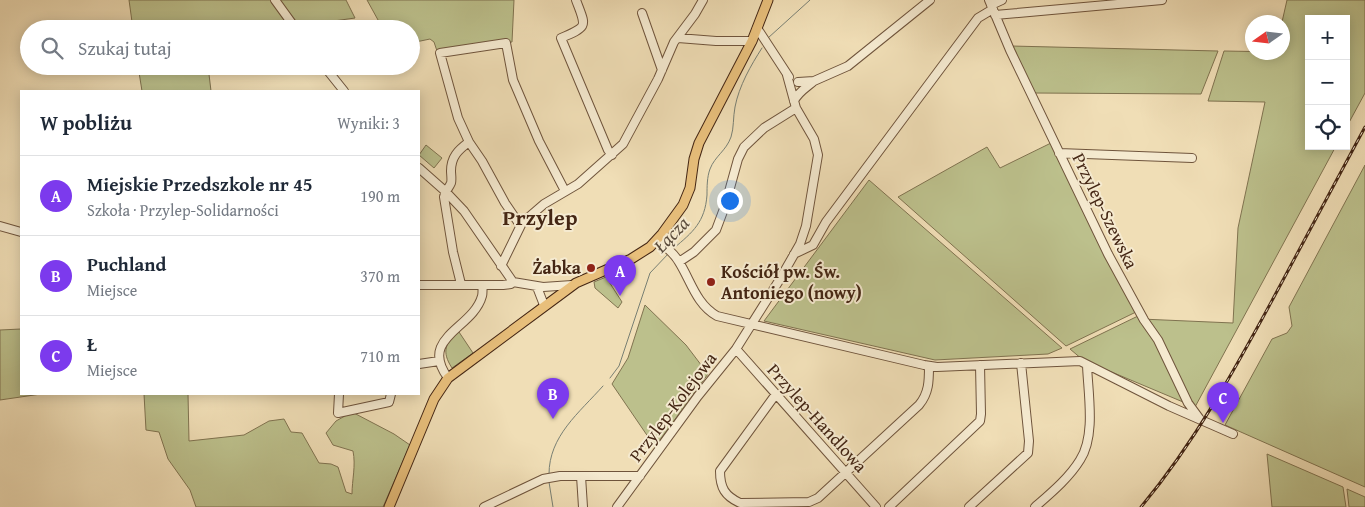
<!DOCTYPE html>
<html lang="pl">
<head>
<meta charset="utf-8">
<style>
	:root { --surface:#fff; --page:#f2f2f3; --text:#1f2937; --muted:#747a83; --line:#e0e1e3; --accent:#7c3aed }
	body { margin:0; font-family:"Gentium Book Plus",serif; background:var(--page); color:var(--text) }
	.controls { position:absolute; right:15px; top:15px; display:grid; overflow:hidden; border-radius:0px; box-shadow:0 2px 12px #0003 }
	.controls button { width:45px; height:45px; display:grid; place-items:center; padding:0; border:0; border-bottom:1px solid var(--line); background:var(--surface); color:var(--text); font:25px sans-serif }
	.compass { position:absolute; left:1245px; top:15px; width:45px; height:45px; border-radius:50%; background:var(--surface); box-shadow:0 2px 12px #0003; rotate:256deg }
	.you { position:absolute; left:729px; top:200px; width:18px; height:18px; margin:-12px; border:4px solid #fff; border-radius:50%; background:#1a73e8; box-shadow:0 0 0 8px #1a73e833 }
	.badge { display:grid; place-items:center; width:32px; height:32px; border-radius:50%; background:var(--accent); color:#fff; font-size:16px; font-weight:700 }
	.pin { position:absolute; translate:-50% -41px; filter:drop-shadow(0 1px 2px #0008) }
	.pin::after { content:''; position:absolute; top:26px; width:18px; height:15px; background:inherit; clip-path:polygon(0 0,100% 0,50% 100%) }
	.list { margin:0; padding:0; list-style:none }
	h2 { display:flex; justify-content:space-between; align-items:center; height:65px; margin:0; padding:0 20px; font-size:21px }
	h2 small { font-size:16px; font-weight:400; color:var(--muted) }
	.list li { display:grid; grid-template-columns:32px 1fr auto; gap:15px; align-items:center; box-sizing:border-box; height:80px; padding:0 20px; border-top:1px solid var(--line) }
	.list b { display:block; font-size:19px; white-space:nowrap }
	.list p { margin:0; font-size:16px; white-space:nowrap; color:var(--muted) }
	.list em { font-size:16px; font-style:normal; color:var(--muted) }
	.icon { flex:none; width:28px; height:28px; fill:none; stroke:currentColor; stroke-width:2; stroke-linecap:round; stroke-linejoin:round }
	.map { position:relative; flex:none; width:1365px; height:507px; overflow:hidden }
	.search { position:absolute; background:var(--surface); box-shadow:0 2px 12px #0003; left:20px; top:20px; width:400px; height:55px; display:flex; align-items:center; gap:12px; box-sizing:border-box; padding:0 18px; border-radius:28px; color:var(--muted); font-size:19px }
	.panel { position:absolute; background:var(--surface); box-shadow:0 2px 12px #0003; left:20px; top:90px; width:400px; height:305px; border-radius:0px }
	.map>svg:first-child { display:block }
	.green { fill:#bcc08c; stroke:#807350 }
	.lines { fill:none; stroke-linecap:round; stroke-linejoin:round }
	.stream { stroke:#787f73; stroke-width:1 }
	.minor-casing { stroke:#6f543c; stroke-width:10 }
	.major-casing { stroke:#442614; stroke-width:11 }
	.minor { stroke:#f5ead0; stroke-width:8 }
	.major { stroke:#e8bf7b; stroke-width:9 }
	.rail-casing { stroke:#442614; stroke-width:3 }
	.rail { stroke:#f5ead0; stroke-width:1; stroke-dasharray:4; stroke-linecap:butt }
	.poi-dot { fill:#8f2418; stroke:#f5ead0; stroke-width:2 }
	.labels { text-anchor:middle; stroke-width:4; stroke-linejoin:round; paint-order:stroke }
	.street-label { font-size:18px; fill:#442614; stroke:#f5ead0 }
	.poi-label { font-size:18px; font-weight:bold; fill:#442614; stroke:#f5ead0; text-anchor:end }
	.water-label { font-size:19px; font-style:italic; fill:#5a4b3c; stroke:#f5ead0 }
	.district-label { font-size:22px; font-weight:bold; fill:#442614; stroke:#f5ead0 }
</style>
</head>
<body>
<div class="map">
<svg width="1365" height="507" viewBox="0 0 1365 507">
	<rect width="100%" height="100%" fill="#f0deb6"/>
	<filter id="stains"><feTurbulence type="fractalNoise" baseFrequency=".004" numOctaves="4"/><feColorMatrix values="0 0 0 0 .2 0 0 0 0 .09 0 0 0 0 .02 0 0 0 .5 -.17"/></filter>
	<radialGradient id="worn" r=".72"><stop offset=".6" stop-color="#630" stop-opacity="0"/><stop offset="1" stop-color="#630" stop-opacity=".3"/></radialGradient>
	<!-- green -->
	<path class="green" d="M129 0H346L355 18 291 27 133 29Z
		M367 0H514L512 42 437 51 434 42 430 39 411 43V29H383Z
		M1287 0H1365V93L1346 128V19H1309V146H1336L1195 407 1083 360 1070 349 1138 316 1141 319 1233 323 1238 228 1265 102 1208 101 1224 51 1282 52V22Z
		M1011 46 1218 51 1201 94 1033 93Z
		M138 66H208L211 91H142Z
		M1051 143 1136 312 1066 346 898 197 987 147 1000 168Z
		M426 145 442 158 434 168 419 155Z
		M1365 165V487L1225 425 1272 339 1287 333 1292 326 1289 307Z
		M869 180 1062 348 1048 354 935 360 764 321Z
		M606 277 622 302 618 308 595 288 594 282Z
		M645 305 686 345 708 374 657 444H653L612 384 628 358Z
		M21 329V394H41L0 400V330Z
		M457 329 473 353 452 368C441 351 446 344 457 329Z
		M144 394H188L189 441 244 435 269 421 284 419 291 432 302 433 319 463 331 464 338 467 346 492 352 494C352 480 356 466 353 451L333 445 326 433 336 421 352 412 394 434 410 445 383 507H196L190 490 168 459 159 432 146 430Z
		M1267 454 1343 487 1346 507H1272Z
		M1347 489 1365 497V507H1349Z"/>
	<g class="lines">
		<!-- stream -->
		<path class="stream" d="M768 38 810 0
			M674 248C693 232 705 222 707 195 707 187 707 177 710 169 715 156 726 151 731 137 734 128 733 117 735 107 739 86 751 65 762 48
			M610 378 619 366 650 273 669 253
			M549 474C549 436 579 413 603 386
			M549 482 553 507"/>
		<!-- minor casing -->
		<g class="minor-casing">
			<path id="minor" d="M275 0 296 29
				M576 0C586 27 589 26 561 38L608 150 612 155
				M989 0 1010 50 1108 254 1144 320 1158 340 1188 403 1199 418
				M991 5 1002 0
				M642 13 662 70
				M995 15 1162 0
				M757 28 789 77
				M678 38 716 41H752
				M324 66 344 91
				M798 82 814 81 848 66 930 0
				M794 101C798 92 806 88 814 81
				M1059 153 1192 158
				M419 168 445 191 464 211 513 282
				M520 225 505 203 482 161 469 142 458 118 440 53 506 43 513 80 539 141 565 191
				M0 226 21 232
				M657 240C665 246 674 253 679 262 691 281 696 304 717 316L924 365 937 367 1080 361 1169 406 1233 434
				M794 254 813 245 826 222 978 18 993 9
				M679 262 694 252 716 230 725 206 738 159 744 147 764 128 796 108
				M501 266 522 223 544 204 578 184 623 144 658 79 674 42 695 14 703 0
				M461 284 453 252 444 197C445 191 449 188 451 183 452 180 451 174 451 171 451 157 458 150 469 142
				M419 285H503L511 284 513 282 543 287 572 285
				M537 287 544 305
				M736 349 876 507
				M419 364 439 361
				M448 378C418 337 473 329 482 296 483 293 482 289 483 285
				M339 394 338 413 389 402 391 394
				M776 394 720 471C720 488 725 496 740 503L809 502 818 498 919 405C929 393 929 381 929 366
				M581 476 583 507
				M484 507 543 479 560 476H640
				M617 507 698 396 736 349 780 279 800 244 806 226 818 155 814 139 796 108 787 75
				M889 507 980 421 981 414 980 365
				M969 507 1028 453 1029 441 1021 363
				M1035 507C1051 493 1069 478 1080 460 1096 436 1088 393 1087 365"/>
		</g>
		<!-- major casing -->
		<g class="major-casing">
			<path id="major" d="M389 507 434 399 448 378 576 283 631 259 650 247 662 234 683 205 690 188 694 159 699 143 752 41 768 0"/>
		</g>
		<!-- minor -->
		<use href="#minor" class="minor"/>
		<!-- major -->
		<use href="#major" class="major"/>
		<!-- rail casing -->
		<g class="rail-casing">
			<path id="rail" d="M1141 507C1195 442 1235 369 1275 295 1305 239 1335 183 1365 127"/>
		</g>
		<!-- rail -->
		<use href="#rail" class="rail"/>
	</g>
	<!-- markers -->
	<g class="poi-dot">
		<circle cx="591" cy="268" r="5"/>
		<circle cx="711" cy="282" r="5"/>
	</g>
	<g class="labels">
		<!-- street labels -->
		<g class="street-label">
			<text transform="translate(1105 211) rotate(64)" y="6">Przylep-Szewska</text>
			<text transform="translate(673 407) rotate(-53)" y="6">Przylep-Kolejowa</text>
			<text transform="translate(817 418) rotate(48)" y="6">Przylep-Handlowa</text>
		</g>
		<!-- poi labels -->
		<g class="poi-label">
			<text x="581" y="274">Żabka</text>
			<text x="721" y="278" text-anchor="start">Kościół pw. Św.<tspan x="721" dy="21">Antoniego (nowy)</tspan></text>
		</g>
		<!-- water labels -->
		<g class="water-label">
			<text transform="translate(671 234) rotate(-46)" y="7">Łącza</text>
		</g>
		<!-- district labels -->
		<g class="district-label">
			<text x="540" y="225">Przylep</text>
		</g>
	</g>
	<rect width="100%" height="100%" filter="url(#stains)"/>
	<rect width="100%" height="100%" fill="url(#worn)"/>
</svg>
<div class="controls">
<button>+</button>
<button>−</button>
<button><svg class="icon" aria-label="locate" viewBox="0 0 24 24"><circle cx="12" cy="12" r="6"/><path d="M12 2v4M12 18v4M2 12h4M18 12h4"/></svg></button>
</div>
<svg class="compass" viewBox="-18 -18 36 36"><path d="M0-13l5 13h-10z" fill="#e53935"/><path d="M0 13l5-13h-10z" fill="#747a83"/></svg>
<div class="you"></div>
<div class="pin badge" style="left:620px;top:296px">A</div>
<div class="pin badge" style="left:553px;top:419px">B</div>
<div class="pin badge" style="left:1223px;top:423px">C</div>
<div class="search"><svg class="icon" aria-label="search" viewBox="0 0 24 24"><circle cx="10" cy="10" r="6"/><path d="M15 15l6 6"/></svg>Szukaj tutaj</div>
<section class="panel">
<h2>W pobliżu<small>Wyniki: 3</small></h2>
<ul class="list">
<li><span class="badge">A</span><div><b>Miejskie Przedszkole nr 45</b><p>Szkoła · Przylep-Solidarności</p></div><em>190 m</em></li>
<li><span class="badge">B</span><div><b>Puchland</b><p>Miejsce</p></div><em>370 m</em></li>
<li><span class="badge">C</span><div><b>Ł</b><p>Miejsce</p></div><em>710 m</em></li>
</ul>
</section>
</div>
</body>
</html>
